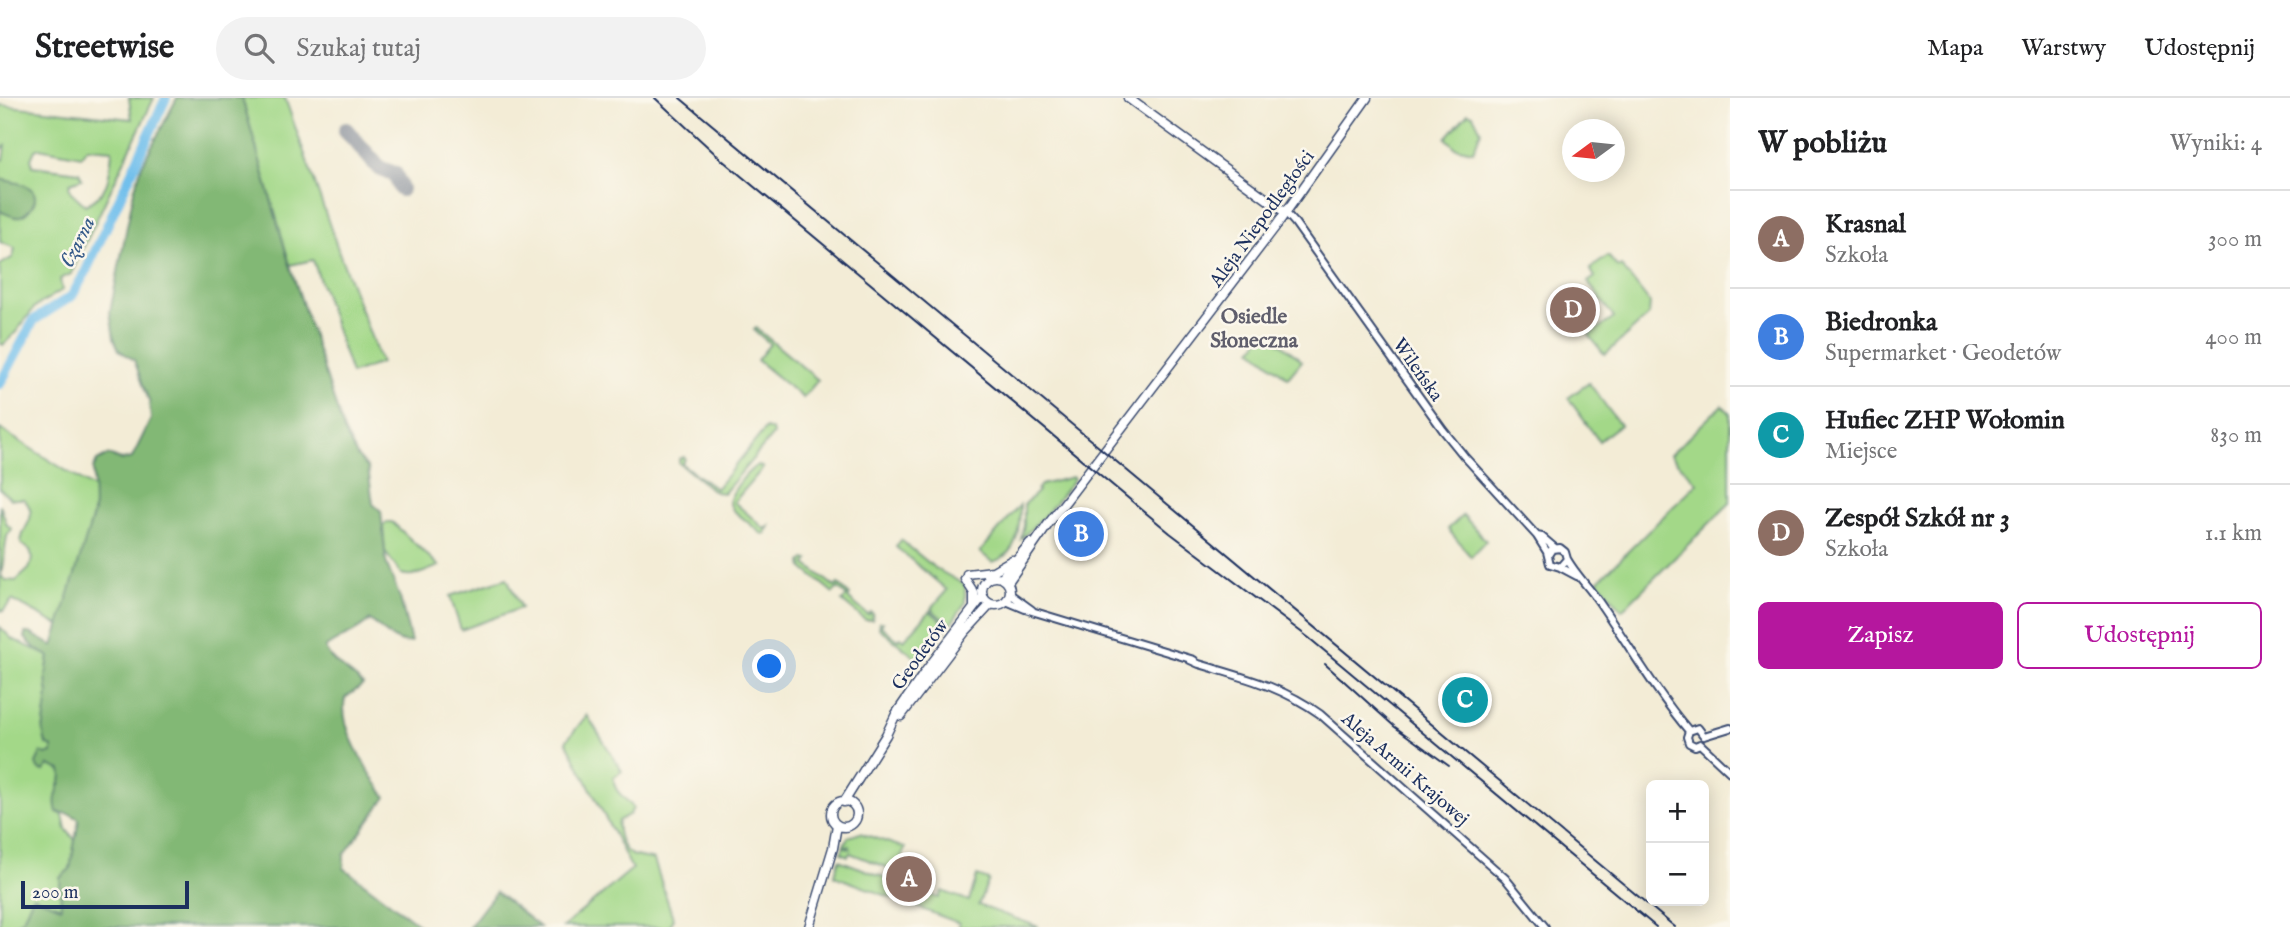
<!DOCTYPE html>
<html lang="pl">
<head>
<meta charset="utf-8">
<style>
	:root { --surface:#fff; --page:#f2f2f2; --text:#202124; --muted:#757577; --line:#e0e0e0; --accent:#b5179e }
	body { margin:0; font-family:"IM FELL English",serif; background:var(--page); color:var(--text) }
	.controls { position:absolute; right:21px; bottom:21px; display:grid; overflow:hidden; border-radius:10px; box-shadow:0 4px 18px #0003 }
	.controls button { width:63px; height:63px; display:grid; place-items:center; padding:0; border:0; border-bottom:2px solid var(--line); background:var(--surface); color:var(--text); font:35px sans-serif }
	.compass { position:absolute; left:1562px; top:21px; width:63px; height:63px; border-radius:50%; background:var(--surface); box-shadow:0 4px 18px #0003; rotate:255deg }
	.scale { position:absolute; left:21px; bottom:18px; width:168px; box-sizing:border-box; padding-left:7px; border:4px solid #1b2f5e; border-top:0; font-size:19px; line-height:24px; white-space:nowrap; color:#1b2f5e; -webkit-text-stroke:5px #fbf7ec; paint-order:stroke }
	.you { position:absolute; left:770px; top:569px; width:24px; height:24px; margin:-18px; border:5px solid #fff; border-radius:50%; background:#1a73e8; box-shadow:0 0 0 10px #1a73e833 }
	.badge { display:grid; place-items:center; width:46px; height:46px; border-radius:50%; background:var(--accent); color:#fff; font-size:23px; font-weight:700 }
	.pin { position:absolute; translate:-50% -50%; border:4px solid #fff; box-shadow:0 2px 7px #0006 }
	.list { margin:0; padding:0; list-style:none }
	h2 { display:flex; justify-content:space-between; align-items:center; height:91px; margin:0; padding:0 28px; font-size:30px }
	h2 small { font-size:23px; font-weight:400; color:var(--muted) }
	.list li { display:grid; grid-template-columns:46px 1fr auto; gap:21px; align-items:center; box-sizing:border-box; height:98px; padding:0 28px; border-top:2px solid var(--line) }
	.list b { display:block; font-size:26px; white-space:nowrap }
	.list p { margin:0; font-size:23px; white-space:nowrap; color:var(--muted) }
	.list em { font-size:23px; font-style:normal; color:var(--muted) }
	.actions { display:flex; gap:14px; padding:21px 28px }
	.actions a { flex:1; padding:16px 0; border:2px solid var(--accent); border-radius:10px; text-align:center; font-size:24px; color:var(--accent) }
	.actions .main { background:var(--accent); color:#fff }
	.icon { flex:none; width:38px; height:38px; fill:none; stroke:currentColor; stroke-width:2; stroke-linecap:round; stroke-linejoin:round }
	.map { position:relative; flex:none; width:1730px; height:829px; overflow:hidden }
	header { display:flex; align-items:center; gap:42px; box-sizing:border-box; height:98px; padding:0 35px; background:var(--surface); border-bottom:2px solid var(--line) }
	header strong { font-size:33px }
	nav { display:flex; gap:38px; margin-inline-start:auto; font-size:24px }
	.search { width:490px; height:63px; background:var(--page); display:flex; align-items:center; gap:18px; box-sizing:border-box; padding:0 24px; border-radius:38px; color:var(--muted); font-size:26px }
	main { display:flex }
	aside { flex:1; background:var(--surface) }
	.map>svg:first-child { display:block }
	.green { fill:#a3d888; stroke:#5f8473; stroke-width:2; fill-rule:evenodd }
	.forest { fill:#82b874; stroke:#4e7469; stroke-width:2 }
	.lines { fill:none; stroke-linecap:round; stroke-linejoin:round }
	.river { stroke:#71bfec; stroke-width:10 }
	.taxiway { stroke:#878e9a; stroke-width:16 }
	.minor-casing { stroke:#3b4b70; stroke-width:10 }
	.major-casing { stroke:#3b4b70; stroke-width:11 }
	.minor { stroke:#fff; stroke-width:6 }
	.major { stroke:#fff; stroke-width:8 }
	.rail { stroke:#1b2f5e; stroke-width:2 }
	.labels { text-anchor:middle; stroke-width:5; stroke-linejoin:round; paint-order:stroke }
	.street-label { font-size:19px; fill:#1b2f5e; stroke:#fbf7ec }
	.water-label { font-size:21px; font-style:italic; fill:#355a89; stroke:#fbf7ec }
	.neighbourhood-label { font-size:21px; font-weight:bold; fill:#5f5e6c; stroke:#fbf7ec }
</style>
</head>
<body>
<header>
<strong>Streetwise</strong>
<div class="search"><svg class="icon" aria-label="search" viewBox="0 0 24 24"><circle cx="10" cy="10" r="6"/><path d="M15 15l6 6"/></svg>Szukaj tutaj</div>
<nav><a>Mapa</a><a>Warstwy</a><a>Udostępnij</a></nav>
</header>
<main>
<div class="map">
<svg width="1730" height="829" viewBox="0 0 1730 829">
	<rect width="100%" height="100%" fill="#fbf7ec"/>
	<filter id="ink" filterUnits="userSpaceOnUse"><feTurbulence type="fractalNoise" baseFrequency=".0143" numOctaves="2"/><feDisplacementMap in="SourceGraphic" scale="14" xChannelSelector="R" yChannelSelector="G"/><feConvolveMatrix kernelMatrix="1 2 1 2 8 2 1 2 1" color-interpolation-filters="sRGB"/></filter>
	<filter id="wash" filterUnits="userSpaceOnUse"><feTurbulence type="fractalNoise" baseFrequency=".00686" numOctaves="4" result="noise"/><feDisplacementMap in="SourceGraphic" scale="28" xChannelSelector="R" yChannelSelector="G"/><feGaussianBlur stdDeviation="1.57" result="paint"/><feColorMatrix in="noise" values="0 0 0 0 0 0 0 0 0 0 0 0 0 0 0 0 0 1.4 0 .05"/><feComposite in="paint" operator="in"/></filter>
	<g filter="url(#wash)">
		<rect width="100%" height="100%" fill="#f3ecd6"/>
		<!-- green -->
		<path class="green" d="M129 0H154L71 176 60 181 62 192 35 209 16 234 3 247 0 245V167L13 159 15 150 0 144V113L15 119 0 81V60L4 62 6 47 0 52V7L132 21ZM39 50 81 58 87 50 112 52C110 76 110 96 85 107L71 94 69 89 70 85 82 81 79 74 33 68 31 61 35 52Z
			M242 0H285L340 157 381 265 351 276 313 162 290 167Z
			M1468 15 1473 17 1481 33 1473 53 1455 49 1446 40Z
			M1608 158 1618 170 1621 168 1650 205 1649 217 1607 255 1604 256 1589 237 1614 220 1588 184 1595 179 1590 171Z
			M756 230 818 282 803 300 757 262 770 246 754 232Z
			M1266 233 1302 263 1288 280 1252 251Z
			M1589 285 1620 327 1599 343 1568 300Z
			M1722 307 1730 315V405L1622 512 1598 483 1697 385 1670 357Z
			M766 330 772 332 773 337 724 395 715 394 679 365V361L684 359 685 361 682 366 716 391Z
			M0 331 95 391C94 438 74 484 60 528L12 502 3 513 0 512V407L7 427 12 431 7 438 1 478 5 482 16 483 29 471 33 461 30 452 21 446C21 427 41 421 24 401H11L0 391Z
			M758 367 763 370 734 404 765 431 769 428 766 435 762 436 733 412 729 404C733 391 747 373 758 367Z
			M1072 379 1074 381 1046 416 1021 441 1024 427V407L1038 393 1037 392 1041 387Z
			M1020 407C1020 431 1018 457 992 464L980 454Z
			M1463 417 1486 443 1471 459 1448 431Z
			M387 424H392L439 468C426 473 415 480 401 476L385 454 383 428Z
			M901 442 935 470 965 487V505L950 527 931 511 947 492 896 449Z
			M805 461 809 462 806 466 835 489 838 486 850 497 848 500 868 517 871 514 873 516 872 522H865L842 503 847 498 838 490 833 495 803 470 802 464Z
			M507 480 521 510 461 532 450 498Z
			M930 513 948 528 927 555 917 561 879 530 880 524H883L881 528 898 542 901 539 904 542Z
			M0 529 12 541 49 558 46 579 48 597 43 634 52 649V655L46 657 49 667 61 672 63 678 58 689 57 714 63 717 66 731 75 742 70 771 60 780 61 810 23 821 11 829H0Z
			M587 617 622 673 614 679C612 694 626 699 633 710L630 716 618 723C616 732 621 751 630 756 636 759 647 760 654 762L673 820 669 829H563L632 771 566 643Z
			M860 735 905 750 896 773 850 755 848 758 841 755 844 748 850 751 849 748 844 747 848 739Z
			M839 762 939 800 942 793 969 803 977 778 989 782 978 807 1039 829H958L959 825 834 778Z"/>
		<!-- forest -->
		<path class="forest" d="M177 0H242L288 161 344 333 357 358 368 370 373 406 381 413 386 464 400 500 411 544C396 547 382 531 370 522 354 538 339 538 325 550 330 565 352 574 363 587L345 600C338 631 369 674 386 699L344 757V770L422 829H11L23 821 33 798 61 809 60 780 70 771 79 721 70 716 57 714C51 695 65 687 61 672L49 667 44 673 38 671 36 666 41 654 46 657 52 655V649L46 646 43 634 48 597 46 579 49 558 37 552 25 540V535H30L53 548 94 414 93 371 97 363 108 357 122 362 132 360 151 321 149 303 134 262 119 252 114 240 110 214 134 93 142 67Z
			M0 81C9 84 28 85 33 93 40 103 27 118 17 119 12 119 5 115 0 113Z
			M496 794 540 829H469Z"/>
		<g class="lines">
			<!-- river -->
			<path class="river" d="M0 286 34 222 72 198 85 175 166 0"/>
			<!-- taxiway -->
			<path class="taxiway" d="M346 32 379 70 395 76 401 91"/>
		</g>
	</g>
	<g filter="url(#ink)">
		<g class="lines">
			<!-- minor casing -->
			<g class="minor-casing">
				<path id="minor" d="M1286 115 1295 125 1443 332 1464 358 1537 438 1547 454 1550 466 1560 469 1567 461 1565 454 1560 450 1552 451 1548 457
					M1537 438 1542 439 1555 450
					M1567 461C1576 477 1589 489 1599 504 1629 547 1655 593 1689 633
					M1560 469 1577 478
					M1010 496 1032 512
					M1006 503 1025 511 1194 562
					M1190 562 1199 566C1245 580 1281 588 1320 616L1505 780 1545 829
					M1689 633 1687 639 1689 645 1695 648 1700 646
					M1689 633 1698 630 1704 638
					M1704 638 1730 630
					M1700 646 1730 674"/>
			</g>
			<!-- major casing -->
			<g class="major-casing">
				<path id="major" d="M1128 0 1286 115
					M967 476 993 473 1012 462
					M982 493a14 14 0 1 1 28 0a14 14 0 1 1-28 0Z
					M1002 479 1030 445
					M965 481 974 495V509
					M1008 484 1049 425 1276 128 1367 0
					M901 618 965 534 991 506
					M831 716a13 13 0 1 1 26 0a13 13 0 1 1-26 0Z
					M844 704 886 637 896 616 925 574 983 498
					M809 829 833 750 837 727"/>
			</g>
			<!-- minor -->
			<use href="#minor" class="minor"/>
			<!-- major -->
			<use href="#major" class="major"/>
			<!-- rail -->
			<path class="rail" d="M655 0 722 62 1170 435 1309 540 1656 829
				M680 0 1675 829
				M1325 566 1395 629 1449 668"/>
		</g>
	</g>
	<g class="labels">
		<!-- street labels -->
		<g class="street-label">
			<text transform="translate(1261 120) rotate(-54)" y="7">Aleja Niepodległości</text>
			<text transform="translate(1419 271) rotate(55)" y="7">Wileńska</text>
			<text transform="translate(919 556) rotate(-54)" y="7">Geodetów</text>
			<text transform="translate(1406 670) rotate(41)" y="7">Aleja Armii Krajowej</text>
		</g>
		<!-- water labels -->
		<g class="water-label">
			<text transform="translate(77 144) rotate(-64)" y="7">Czarna</text>
		</g>
		<!-- neighbourhood labels -->
		<g class="neighbourhood-label">
			<text x="1254" y="225">Osiedle<tspan x="1254" dy="24">Słoneczna</tspan></text>
		</g>
	</g>
</svg>
<div class="controls">
<button>+</button>
<button>−</button>
</div>
<svg class="compass" viewBox="-18 -18 36 36"><path d="M0-13l5 13h-10z" fill="#e53935"/><path d="M0 13l5-13h-10z" fill="#757577"/></svg>
<div class="scale">200 m</div>
<div class="you"></div>
<div class="pin badge" style="left:909px;top:781px;background:#8d6e63">A</div>
<div class="pin badge" style="left:1081px;top:436px;background:#3f7fe0">B</div>
<div class="pin badge" style="left:1465px;top:602px;background:#0f9aa8">C</div>
<div class="pin badge" style="left:1573px;top:212px;background:#8d6e63">D</div>
</div>
<aside>
<h2>W pobliżu<small>Wyniki: 4</small></h2>
<ul class="list">
<li><span class="badge" style="background:#8d6e63">A</span><div><b>Krasnal</b><p>Szkoła</p></div><em>300 m</em></li>
<li><span class="badge" style="background:#3f7fe0">B</span><div><b>Biedronka</b><p>Supermarket · Geodetów</p></div><em>400 m</em></li>
<li><span class="badge" style="background:#0f9aa8">C</span><div><b>Hufiec ZHP Wołomin</b><p>Miejsce</p></div><em>830 m</em></li>
<li><span class="badge" style="background:#8d6e63">D</span><div><b>Zespół Szkół nr 3</b><p>Szkoła</p></div><em>1.1 km</em></li>
</ul>
<div class="actions"><a class="main">Zapisz</a><a>Udostępnij</a></div>
</aside>
</main>
</body>
</html>
